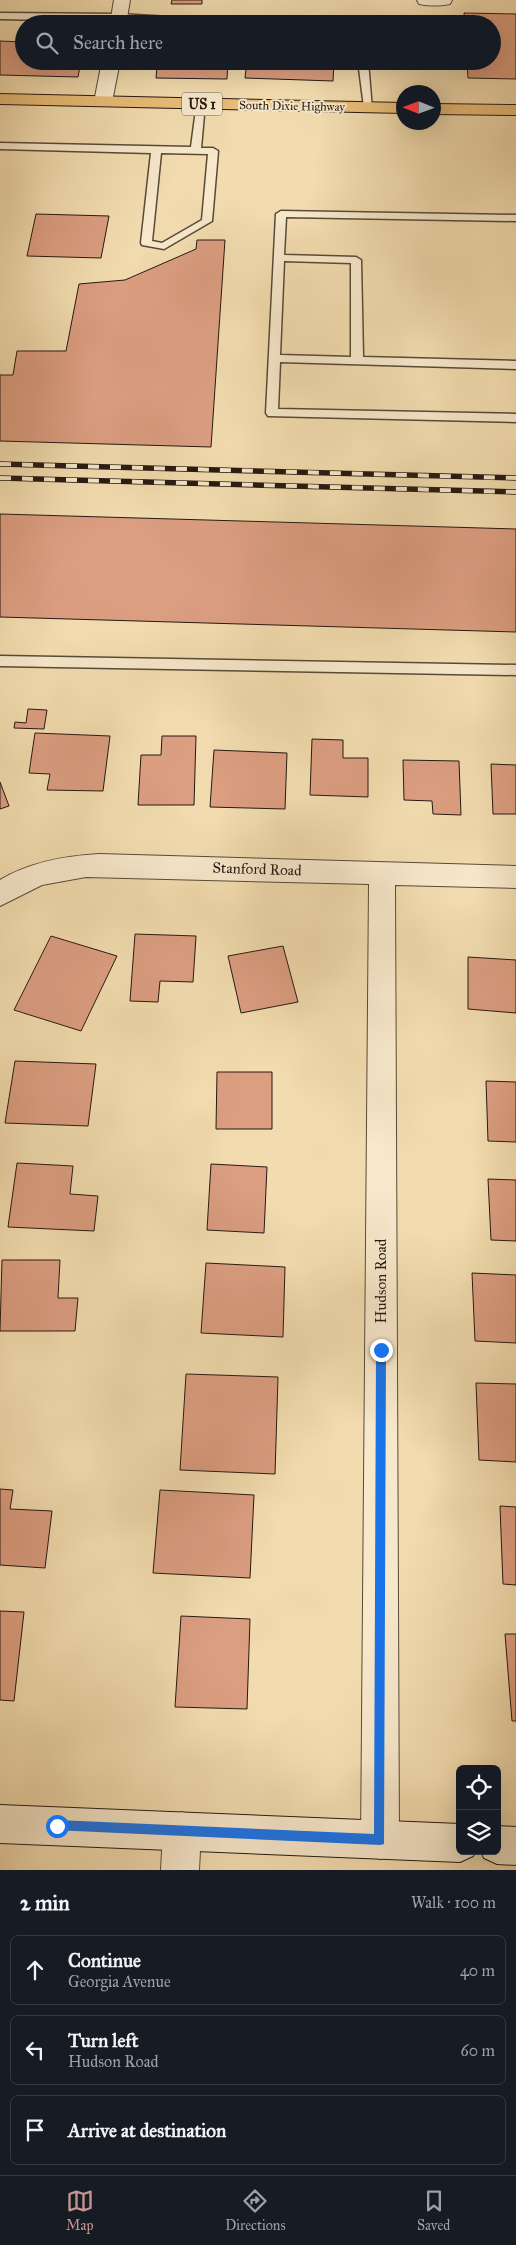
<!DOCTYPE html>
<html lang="en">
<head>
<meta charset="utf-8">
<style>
	:root { --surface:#171b24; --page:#242831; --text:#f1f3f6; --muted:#9ea1a6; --line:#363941; --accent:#c59692 }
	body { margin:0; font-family:"IM FELL Great Primer",serif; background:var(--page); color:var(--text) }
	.controls { position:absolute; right:15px; bottom:15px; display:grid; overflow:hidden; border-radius:8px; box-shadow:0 5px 20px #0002 }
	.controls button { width:45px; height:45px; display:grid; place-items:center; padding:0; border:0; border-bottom:1px solid var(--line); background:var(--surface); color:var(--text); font:25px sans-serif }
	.compass { position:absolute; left:396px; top:85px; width:45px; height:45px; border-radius:50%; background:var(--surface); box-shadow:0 5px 20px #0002; rotate:271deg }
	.stop { position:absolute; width:15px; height:15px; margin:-11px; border:4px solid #1a73e8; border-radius:50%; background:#fff }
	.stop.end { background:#1a73e8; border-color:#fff; box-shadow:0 1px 5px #0008 }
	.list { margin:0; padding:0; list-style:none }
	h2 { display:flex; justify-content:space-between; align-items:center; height:65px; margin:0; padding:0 20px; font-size:21px }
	h2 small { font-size:16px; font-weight:400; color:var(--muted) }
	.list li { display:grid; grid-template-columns:32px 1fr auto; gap:15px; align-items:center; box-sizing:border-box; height:70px; margin:0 10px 10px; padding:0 10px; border:1px solid var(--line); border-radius:8px }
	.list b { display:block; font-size:19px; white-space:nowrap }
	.list p { margin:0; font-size:16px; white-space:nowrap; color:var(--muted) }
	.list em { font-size:16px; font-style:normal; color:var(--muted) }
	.icon { flex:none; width:28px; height:28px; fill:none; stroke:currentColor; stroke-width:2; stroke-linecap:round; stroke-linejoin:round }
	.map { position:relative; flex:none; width:516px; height:1870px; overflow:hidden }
	.search { position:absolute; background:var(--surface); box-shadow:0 5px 20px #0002; left:15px; right:15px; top:15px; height:55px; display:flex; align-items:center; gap:12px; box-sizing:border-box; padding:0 18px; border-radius:28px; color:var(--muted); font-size:19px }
	.sheet { height:305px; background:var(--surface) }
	nav { display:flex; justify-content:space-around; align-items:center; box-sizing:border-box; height:70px; border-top:1px solid var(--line); background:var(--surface); font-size:14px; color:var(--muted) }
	nav a { display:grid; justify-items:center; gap:2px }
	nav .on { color:var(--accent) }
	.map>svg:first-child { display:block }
	.building { fill:#dc9e81; stroke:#251912 }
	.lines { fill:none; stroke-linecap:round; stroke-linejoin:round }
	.lane-casing { stroke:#584a39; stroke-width:3 }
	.street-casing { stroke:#584a39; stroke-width:2 }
	.secondary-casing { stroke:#251912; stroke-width:2 }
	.primary-casing { stroke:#251912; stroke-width:2 }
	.lane { fill:#f7e8cb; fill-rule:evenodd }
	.street { fill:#f7e8cb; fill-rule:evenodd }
	.secondary { fill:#f7e8cb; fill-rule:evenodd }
	.primary { fill:#e9be78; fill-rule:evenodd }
	.rail-casing { stroke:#251912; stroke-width:5.5 }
	.rail { stroke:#f7e8cb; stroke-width:4; stroke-dasharray:11; stroke-linecap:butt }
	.route { fill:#1a73e8 }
	.labels { text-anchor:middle; stroke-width:4; stroke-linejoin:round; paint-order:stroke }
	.far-street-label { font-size:12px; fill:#251912; stroke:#f7e8cb }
	.shield { fill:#f7e8cb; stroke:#64574a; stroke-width:1 }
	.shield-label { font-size:14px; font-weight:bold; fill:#251912 }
	.street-label { font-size:15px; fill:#251912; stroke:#f7e8cb }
</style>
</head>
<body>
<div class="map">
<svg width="516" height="1870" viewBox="0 0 516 1870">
	<rect width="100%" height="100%" fill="#f2dcaf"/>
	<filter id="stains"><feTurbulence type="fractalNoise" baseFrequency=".004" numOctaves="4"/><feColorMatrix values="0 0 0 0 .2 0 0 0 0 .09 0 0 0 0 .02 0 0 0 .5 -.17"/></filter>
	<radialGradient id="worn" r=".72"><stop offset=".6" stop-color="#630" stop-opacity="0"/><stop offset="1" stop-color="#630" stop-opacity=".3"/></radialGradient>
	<!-- building -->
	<path class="building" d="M172 0H202V4H171Z
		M464 13 516 14V79L468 78 467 61H492V24H465Z
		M0 41 24 42V61H81L78 77 0 75Z
		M138 61H228L227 79 156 78 157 66H137Z
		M247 61H334L333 81 245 78Z
		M36 214 109 216 101 258 27 256Z
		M197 240H225L211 447 0 441V375H13L17 351H66L79 284 125 280 196 249Z
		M0 514 516 529V632L0 617Z
		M28 709 47 710 44 729 14 728 15 722 26 723Z
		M35 733 110 736 103 791 47 790 50 774 29 773Z
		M162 736H196L194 805H138L141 755H161Z
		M312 739 343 740V758H368V797L310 795Z
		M214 750 287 753 285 809 210 807Z
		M403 760 459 761 461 815 433 814 432 801 404 800Z
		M491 764 516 765V814H493Z
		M0 782 9 806 0 809Z
		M135 934 196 936 193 982 160 981 158 1002 130 1001Z
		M51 936 117 956 81 1031 14 1010Z
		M283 946 298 1002 241 1013 228 956Z
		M468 957 516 960V1013L468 1009Z
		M15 1061 96 1064 88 1126 5 1123Z
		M217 1072H272V1129H216Z
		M486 1081 516 1082V1142L488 1141Z
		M17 1163 73 1166 70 1194 98 1196 94 1231 8 1227Z
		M211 1164 267 1167 264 1233 207 1230Z
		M488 1179 516 1180V1241L491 1240Z
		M2 1260H60L58 1298H78L75 1331H0Z
		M206 1263 285 1267 283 1337 201 1333Z
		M472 1273 516 1275V1343L475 1341Z
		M186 1374 278 1377 275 1474 180 1470Z
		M476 1383 516 1384V1462L479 1460Z
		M0 1489 13 1490 10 1509 52 1511 45 1568 0 1565Z
		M160 1490 254 1495 250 1578 153 1573Z
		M500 1506 516 1507V1585L503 1584Z
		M0 1611 24 1612 14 1701 0 1700Z
		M181 1616 250 1619 247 1709 175 1707Z
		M505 1634H516V1721H512Z"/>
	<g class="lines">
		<!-- lane casing -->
		<g class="lane-casing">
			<path id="lane" d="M0 13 119 14 236 21 240 24 0 19Z
				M358 61H368L372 109 364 107Z
				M197 102 205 104 201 148H213L218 151 212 221 164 249 142 245 141 243 151 153 0 149V143L191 147ZM161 153 208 154 202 220 162 243 152 241Z
				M281 211 516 215V221L286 217 284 255 356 257 361 260 363 357 516 361V369L280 362 278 409 516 414V422L268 416 266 413 276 214ZM284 261 351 263V357L280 355Z
				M0 656 516 665V675L0 666Z"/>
		</g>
		<!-- street casing -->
		<g class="street-casing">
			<path id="street" d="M114 0H130L126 24H110Z
				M417 0H452L450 4C440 6 429 6 419 4Z
				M102 61H120L112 102 109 106H97L94 102Z
				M99 854 516 866V888L395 885 399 1840 393 1853 380 1859 367 1853 361 1840 369 884 86 877 42 885 0 906V880C30 862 64 856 99 854Z
				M182 1812 195 1818 201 1831 199 1870H161L163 1831 169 1818Z"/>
		</g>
		<!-- secondary casing -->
		<g class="secondary-casing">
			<path id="secondary" d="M0 1805 460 1824V1851H476L473 1856 460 1862 0 1843Z
				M497 1826 516 1827V1865L497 1864 484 1858 481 1851H497Z"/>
		</g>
		<!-- primary casing -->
		<g class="primary-casing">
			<path id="primary" d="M0 94 404 103V113L0 104Z
				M434 104 516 105V115L434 114Z"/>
		</g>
		<!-- lane -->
		<use href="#lane" class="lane"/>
		<!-- street -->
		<use href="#street" class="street"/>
		<!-- secondary -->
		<use href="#secondary" class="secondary"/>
		<!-- primary -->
		<use href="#primary" class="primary"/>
		<!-- rail casing -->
		<g class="rail-casing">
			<path id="rail" d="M0 464 516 478
				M0 478 516 492"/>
		</g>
		<!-- rail -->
		<use href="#rail" class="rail"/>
	</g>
	<!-- route -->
	<path class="route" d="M381 1345 386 1350 384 1844 380 1845 53 1830V1822L57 1820 374 1834 376 1350Z"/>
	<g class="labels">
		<!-- far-street labels -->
		<g class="far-street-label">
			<text transform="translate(292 106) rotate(1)" y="4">South Dixie Highway</text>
		</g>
		<!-- shield labels -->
		<rect class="shield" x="182" y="92.5" width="40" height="23" rx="4"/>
		<g class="shield-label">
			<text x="202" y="109">US 1</text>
		</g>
		<!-- street labels -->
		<g class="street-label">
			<text transform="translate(257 869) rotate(2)" y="5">Stanford Road</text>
			<text transform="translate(381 1281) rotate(-90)" y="5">Hudson Road</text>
		</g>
	</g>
	<rect width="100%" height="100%" filter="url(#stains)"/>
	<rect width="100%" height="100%" fill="url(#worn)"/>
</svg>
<div class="controls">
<button><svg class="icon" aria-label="locate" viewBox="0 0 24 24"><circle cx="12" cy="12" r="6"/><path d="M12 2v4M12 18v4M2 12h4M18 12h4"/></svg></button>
<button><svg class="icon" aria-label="layers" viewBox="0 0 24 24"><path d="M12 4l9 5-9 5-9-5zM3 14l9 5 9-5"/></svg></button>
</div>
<svg class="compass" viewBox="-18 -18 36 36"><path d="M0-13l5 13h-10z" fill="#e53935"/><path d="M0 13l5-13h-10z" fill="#9ea1a6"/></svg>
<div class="stop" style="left:57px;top:1826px"></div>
<div class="stop end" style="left:381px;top:1350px"></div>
<div class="search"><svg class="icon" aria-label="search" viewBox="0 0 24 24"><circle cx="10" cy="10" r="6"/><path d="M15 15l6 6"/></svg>Search here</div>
</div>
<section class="sheet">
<h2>2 min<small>Walk · 100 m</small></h2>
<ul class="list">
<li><svg class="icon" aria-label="ahead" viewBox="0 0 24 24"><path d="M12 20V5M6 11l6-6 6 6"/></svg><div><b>Continue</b><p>Georgia Avenue</p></div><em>40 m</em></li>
<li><svg class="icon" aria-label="left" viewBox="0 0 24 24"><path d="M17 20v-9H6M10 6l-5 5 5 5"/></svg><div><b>Turn left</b><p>Hudson Road</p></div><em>60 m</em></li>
<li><svg class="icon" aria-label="arrive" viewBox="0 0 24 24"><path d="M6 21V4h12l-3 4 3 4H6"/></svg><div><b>Arrive at destination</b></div></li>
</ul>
</section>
<nav>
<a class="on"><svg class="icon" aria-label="map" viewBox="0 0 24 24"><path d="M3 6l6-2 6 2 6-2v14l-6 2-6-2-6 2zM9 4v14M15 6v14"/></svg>Map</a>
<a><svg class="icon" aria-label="directions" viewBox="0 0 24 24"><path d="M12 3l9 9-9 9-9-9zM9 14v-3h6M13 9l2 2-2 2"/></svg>Directions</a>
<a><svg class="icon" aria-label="saved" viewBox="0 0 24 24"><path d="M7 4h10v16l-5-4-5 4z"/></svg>Saved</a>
</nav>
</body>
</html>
